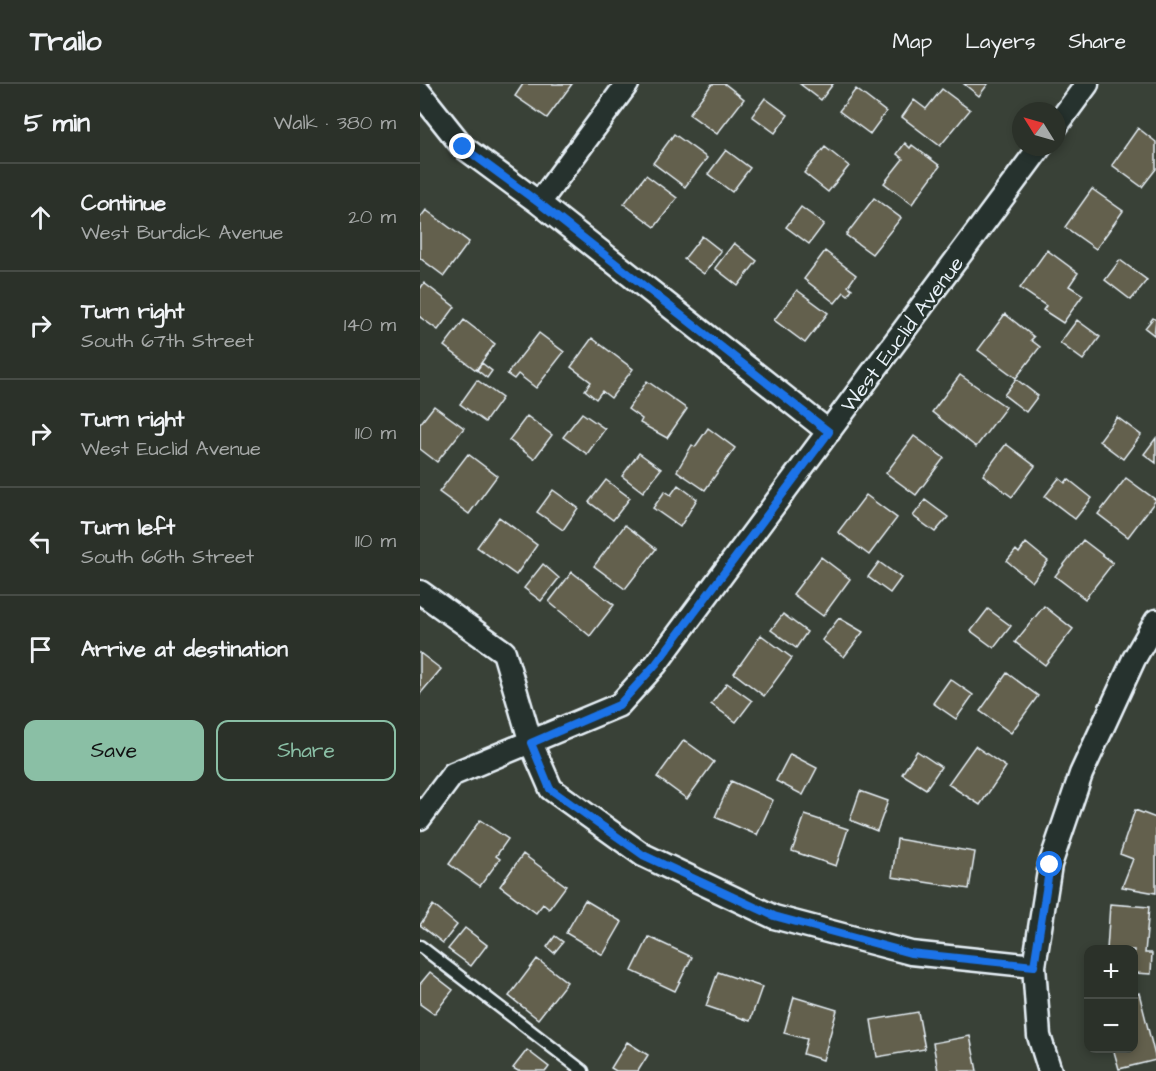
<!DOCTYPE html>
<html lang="en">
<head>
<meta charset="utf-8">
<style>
	:root { --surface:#2b3129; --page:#333931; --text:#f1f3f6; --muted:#a6a9a8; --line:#474c46; --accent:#8abfa5 }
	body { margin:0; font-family:"Architects Daughter",sans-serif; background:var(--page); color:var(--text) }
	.controls { position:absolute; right:18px; bottom:18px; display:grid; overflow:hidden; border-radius:12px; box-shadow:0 3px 9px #0003 }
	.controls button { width:54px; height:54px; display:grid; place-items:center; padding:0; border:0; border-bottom:2px solid var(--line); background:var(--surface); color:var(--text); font:30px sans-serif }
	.compass { position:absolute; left:592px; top:18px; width:54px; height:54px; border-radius:50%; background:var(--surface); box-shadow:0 3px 9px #0003; rotate:307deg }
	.stop { position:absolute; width:18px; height:18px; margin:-14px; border:4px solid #1a73e8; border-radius:50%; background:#fff }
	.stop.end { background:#1a73e8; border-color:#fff; box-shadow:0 2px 6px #0008 }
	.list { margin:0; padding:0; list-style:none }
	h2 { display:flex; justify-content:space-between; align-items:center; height:78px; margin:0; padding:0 24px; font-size:26px }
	h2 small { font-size:20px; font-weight:400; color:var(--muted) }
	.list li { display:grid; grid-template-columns:39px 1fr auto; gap:18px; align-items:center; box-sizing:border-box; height:108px; padding:0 24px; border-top:2px solid var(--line) }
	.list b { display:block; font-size:22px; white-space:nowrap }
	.list p { margin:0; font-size:20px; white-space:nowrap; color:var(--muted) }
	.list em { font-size:20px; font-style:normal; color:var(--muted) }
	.actions { display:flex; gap:12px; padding:18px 24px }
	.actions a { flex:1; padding:14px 0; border:2px solid var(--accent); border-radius:12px; text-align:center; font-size:21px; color:var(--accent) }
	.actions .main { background:var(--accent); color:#111 }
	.icon { flex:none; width:33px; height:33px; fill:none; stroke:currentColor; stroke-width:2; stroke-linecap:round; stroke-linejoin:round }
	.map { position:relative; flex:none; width:736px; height:987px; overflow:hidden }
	header { display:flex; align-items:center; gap:36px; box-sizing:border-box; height:84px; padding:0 30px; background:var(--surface); border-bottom:2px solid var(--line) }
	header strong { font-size:28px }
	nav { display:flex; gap:33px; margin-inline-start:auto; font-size:21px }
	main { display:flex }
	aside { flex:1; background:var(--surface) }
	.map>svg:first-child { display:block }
	.building { fill:#64614e; stroke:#e8f1f8; stroke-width:1.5 }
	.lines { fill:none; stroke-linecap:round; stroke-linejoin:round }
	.lane-casing { stroke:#e8f1f8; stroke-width:15 }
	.street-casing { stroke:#e8f1f8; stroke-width:27 }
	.lane { stroke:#26332d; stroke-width:10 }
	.street { stroke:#26332d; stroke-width:22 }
	.route { stroke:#1a73e8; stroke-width:8 }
	.labels { text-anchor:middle; stroke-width:5; stroke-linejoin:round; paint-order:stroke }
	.street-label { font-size:21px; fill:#e8f1f8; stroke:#26332d }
</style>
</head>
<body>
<header>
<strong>Trailo</strong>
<nav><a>Map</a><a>Layers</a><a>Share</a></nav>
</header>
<main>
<aside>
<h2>5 min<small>Walk · 380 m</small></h2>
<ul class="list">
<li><svg class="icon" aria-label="ahead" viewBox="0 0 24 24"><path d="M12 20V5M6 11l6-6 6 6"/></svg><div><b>Continue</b><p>West Burdick Avenue</p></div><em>20 m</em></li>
<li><svg class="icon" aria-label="right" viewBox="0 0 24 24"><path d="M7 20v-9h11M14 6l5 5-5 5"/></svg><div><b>Turn right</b><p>South 67th Street</p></div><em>140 m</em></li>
<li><svg class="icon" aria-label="right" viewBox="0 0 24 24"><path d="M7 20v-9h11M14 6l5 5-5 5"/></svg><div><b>Turn right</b><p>West Euclid Avenue</p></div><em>110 m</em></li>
<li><svg class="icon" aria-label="left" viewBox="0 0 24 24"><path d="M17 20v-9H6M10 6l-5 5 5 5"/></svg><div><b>Turn left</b><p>South 66th Street</p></div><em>110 m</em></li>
<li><svg class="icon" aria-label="arrive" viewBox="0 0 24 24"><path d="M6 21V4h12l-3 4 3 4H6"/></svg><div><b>Arrive at destination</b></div></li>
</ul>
<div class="actions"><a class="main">Save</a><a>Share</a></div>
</aside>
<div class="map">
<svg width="736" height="987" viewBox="0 0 736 987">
	<rect width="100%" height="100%" fill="#394137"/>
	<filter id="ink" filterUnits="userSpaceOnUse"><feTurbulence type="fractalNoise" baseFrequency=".0167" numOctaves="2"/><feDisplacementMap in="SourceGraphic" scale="12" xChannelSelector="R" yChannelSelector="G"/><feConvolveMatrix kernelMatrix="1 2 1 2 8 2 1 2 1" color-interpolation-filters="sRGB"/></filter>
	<g filter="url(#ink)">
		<!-- building -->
		<path class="building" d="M103 0H152L127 34 95 12Z
			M292 0H305L324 15 297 50 269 30Z
			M380 0H413L401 16Z
			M544 0H568L559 12Z
			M436 5 466 28 450 50 419 27Z
			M522 5 550 26 520 62 482 33 494 16 506 25Z
			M345 14 368 31 355 49 332 32Z
			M718 44 736 58V85L722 103 692 81Z
			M254 50 287 74 265 103 233 79Z
			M485 59 490 64 492 61 520 82 492 120 464 99 483 75 477 70Z
			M405 63 429 82 408 108 384 89Z
			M306 66 330 84 312 108 288 90Z
			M226 91 257 114 235 143 204 120Z
			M672 105 703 127 676 165 645 143Z
			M454 114 481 134 452 170 426 151Z
			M381 123 404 140 389 160 366 143Z
			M6 126 49 158 24 192 0 174V134Z
			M282 152 301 167 284 190 264 175Z
			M314 159 337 177 318 202 295 184Z
			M627 166 658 189 649 202 663 211 643 239 623 226 626 222 600 204Z
			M405 167 436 191 428 202 432 205 428 211 424 208 415 219 384 195Z
			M700 176 727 196 711 216 685 196Z
			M4 199 35 223 18 246 0 233V205Z
			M377 206 408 229 385 259 354 236Z
			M585 230 614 253 611 256 620 263 596 294 558 266Z
			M733 234 736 236 734 251 725 244Z
			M44 236 75 260 56 286 24 262Z
			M657 236 680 253 663 276 640 259Z
			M119 249 144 268 116 304 98 290 94 295 87 290Z
			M172 254 213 285 191 314 182 307 176 315 165 306 171 298 151 283Z
			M62 279 72 287 67 294 57 286Z
			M540 291 586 323 556 363 512 328Z
			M596 295 618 312 606 328 584 311Z
			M57 296 82 314 65 338 40 320Z
			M227 297 267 325 247 354 220 339 222 335 208 325Z
			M14 322 44 344 17 378 0 365V340Z
			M162 329 185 345 167 370 143 353Z
			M107 332 132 351 114 375 89 356Z
			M697 333 721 351 703 375 679 357Z
			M288 344 315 364 285 406 257 387 272 361 275 363Z
			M494 352 524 374 496 411 466 389Z
			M736 354V379L724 370Z
			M586 360 615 382 592 413 563 391Z
			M219 369 241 385 223 408 202 392Z
			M48 370 77 392 49 430 19 408Z
			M639 394 645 399 648 395 672 414 655 435 625 412Z
			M706 394 736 416 708 453 678 430Z
			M186 396 210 414 193 436 169 418Z
			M258 401 277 415 260 443 233 424 245 407 251 411Z
			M133 406 158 424 143 446 117 428Z
			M446 411 477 434 449 471 418 448Z
			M505 416 528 433 515 448 493 432Z
			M79 433 117 461 96 491 57 463Z
			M205 441 236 465 205 505 174 482Z
			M663 456 693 479 665 515 635 492Z
			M606 459 628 477 612 498 587 477 596 466 599 469Z
			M401 473 430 495 403 532 373 510Z
			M459 478 481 494 470 509 448 493Z
			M123 480 139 494 121 517 104 504Z
			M152 488 194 521 170 552 129 518Z
			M624 522 653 545 625 581 595 558Z
			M568 525 591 542 574 564 551 547Z
			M363 530 387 548 376 564 351 546Z
			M419 534 443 548 424 573 402 556Z
			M341 551 372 574 344 612 314 589Z
			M0 569 21 585 0 610Z
			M587 589 618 612 591 649 560 627Z
			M530 595 553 611 536 635 513 619Z
			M307 599 332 617 316 638 291 620Z
			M264 656 294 678 267 715 237 693Z
			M555 662 586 683 560 721 528 700Z
			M497 667 521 683 506 705 482 690Z
			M370 670 397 684 383 711 356 697Z
			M311 697 353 716 337 751 295 733Z
			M440 707 468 717 457 747 430 736Z
			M715 726 736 734V809L702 803 713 775 700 770Z
			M385 731 428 745 416 782 372 767Z
			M60 736 88 755 76 772 80 775 60 802 29 780Z
			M477 755 555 768 549 805 472 793Z
			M103 770 146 802 129 825 123 820 116 829 80 802Z
			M165 816 202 838 183 871 146 849Z
			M690 820 729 823 725 869H732L731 890 714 889V866H687Z
			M13 821 37 841 23 859 0 841Z
			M45 844 67 861 51 882 28 865Z
			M135 852 143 858 134 869 127 863Z
			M229 853 272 873 255 907 212 887Z
			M117 875 147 898 118 935 89 912Z
			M10 888 33 906 14 930 0 920V900Z
			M298 888 342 903 330 937 286 922Z
			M719 909 736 976 699 985 693 964H714V911Z
			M374 913 417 926 403 976 383 970 387 955 364 949Z
			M498 928 505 965 457 973 451 936Z
			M550 952 557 987H518L513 959Z
			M207 958 228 971 218 987H196L191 984Z
			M107 966 129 983 126 987H98L93 984Z"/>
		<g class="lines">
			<!-- lane casing -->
			<g class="lane-casing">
				<path id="lane" d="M0 862 163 987"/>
			</g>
			<!-- street casing -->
			<g class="street-casing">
				<path id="street" d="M0 9 43 63 119 119 409 348
					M637 41 667 0
					M119 119 207 0
					M0 508 84 568 111 659 131 705 223 771 354 833 491 869 614 882 619 952 630 987
					M0 734 33 690 199 621 236 580 620 63
					M614 882 630 781 661 690 714 575 736 537"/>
			</g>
			<!-- lane -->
			<use href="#lane" class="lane"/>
			<!-- street -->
			<use href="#street" class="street"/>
		</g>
	</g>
	<g class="lines" filter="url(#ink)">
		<!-- route -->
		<path class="route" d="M43 63 119 119 409 348 236 580 199 621 111 659 130 705 223 771 354 832 490 869 614 882 630 781"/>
	</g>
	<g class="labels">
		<!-- street labels -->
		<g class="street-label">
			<text transform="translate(482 250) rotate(-53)" y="7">West Euclid Avenue</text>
		</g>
	</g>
</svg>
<div class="controls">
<button>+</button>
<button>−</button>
</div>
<svg class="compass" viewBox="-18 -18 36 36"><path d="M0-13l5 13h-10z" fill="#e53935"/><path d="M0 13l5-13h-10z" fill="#a6a9a8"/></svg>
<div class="stop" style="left:630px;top:781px"></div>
<div class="stop end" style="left:43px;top:63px"></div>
</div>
</main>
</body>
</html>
